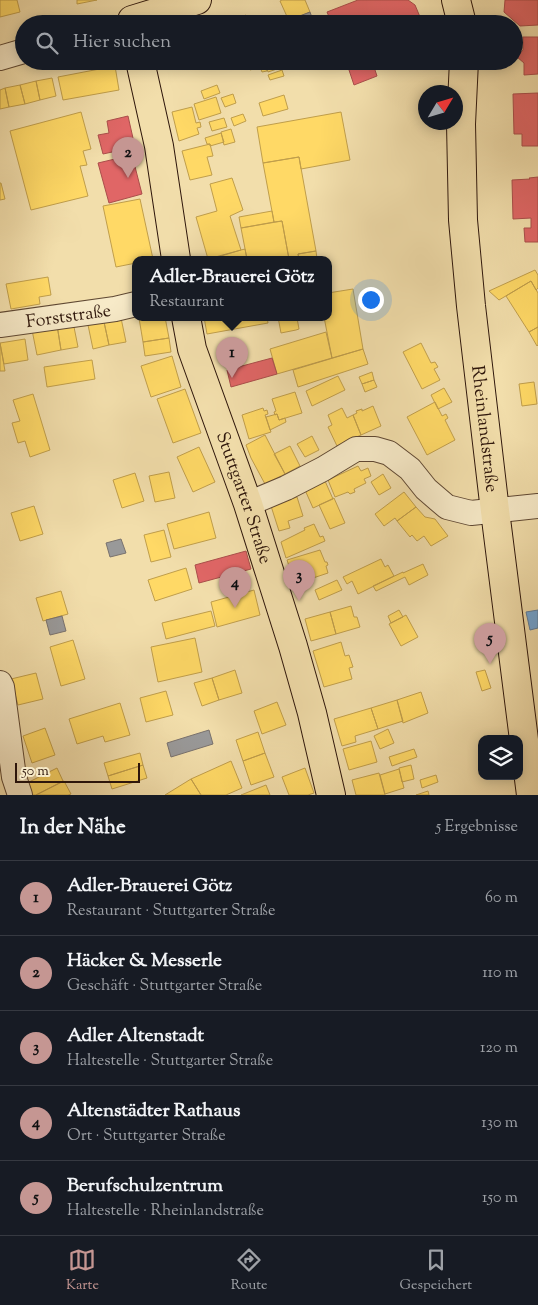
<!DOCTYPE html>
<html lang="de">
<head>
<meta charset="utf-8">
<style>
	:root { --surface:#171b24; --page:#20242c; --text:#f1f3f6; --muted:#9ea1a6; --line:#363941; --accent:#c59692 }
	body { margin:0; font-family:"Sorts Mill Goudy",serif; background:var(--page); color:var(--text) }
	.controls { position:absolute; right:15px; bottom:15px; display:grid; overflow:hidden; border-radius:10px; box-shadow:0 2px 12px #0003 }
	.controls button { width:45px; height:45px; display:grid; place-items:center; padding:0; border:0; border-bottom:1px solid var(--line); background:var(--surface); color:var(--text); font:25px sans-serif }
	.compass { position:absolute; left:418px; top:85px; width:45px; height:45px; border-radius:50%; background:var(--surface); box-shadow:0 2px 12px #0003; rotate:52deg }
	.scale { position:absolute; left:15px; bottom:12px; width:125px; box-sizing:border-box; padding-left:5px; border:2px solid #2e160b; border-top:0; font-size:14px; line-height:18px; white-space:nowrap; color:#2e160b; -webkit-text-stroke:4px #f7eac8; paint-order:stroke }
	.you { position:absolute; left:370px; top:299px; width:18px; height:18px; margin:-12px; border:4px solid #fff; border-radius:50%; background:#1a73e8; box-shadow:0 0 0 8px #1a73e833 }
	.badge { display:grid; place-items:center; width:32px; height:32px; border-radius:50%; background:var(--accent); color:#111; font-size:16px; font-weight:700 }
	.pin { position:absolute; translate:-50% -41px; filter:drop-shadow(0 1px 2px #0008) }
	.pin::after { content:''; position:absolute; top:26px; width:18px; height:15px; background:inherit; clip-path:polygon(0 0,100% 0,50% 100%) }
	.popup { position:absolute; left:132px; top:256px; width:200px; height:65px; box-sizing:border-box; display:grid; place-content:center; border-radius:10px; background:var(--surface); filter:drop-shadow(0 1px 4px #0005); font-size:16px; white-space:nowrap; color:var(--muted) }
	.popup b { font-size:19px; color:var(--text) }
	.popup::after { content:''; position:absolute; left:50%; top:100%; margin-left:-10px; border:10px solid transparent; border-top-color:var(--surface) }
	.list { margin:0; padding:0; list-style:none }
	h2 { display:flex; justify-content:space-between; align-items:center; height:65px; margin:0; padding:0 20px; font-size:21px }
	h2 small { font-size:16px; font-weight:400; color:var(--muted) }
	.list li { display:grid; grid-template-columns:32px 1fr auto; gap:15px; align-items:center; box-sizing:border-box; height:75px; padding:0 20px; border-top:1px solid var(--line) }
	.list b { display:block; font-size:19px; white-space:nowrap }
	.list p { margin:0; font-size:16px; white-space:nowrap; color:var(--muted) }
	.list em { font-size:16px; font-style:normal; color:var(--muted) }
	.icon { flex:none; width:28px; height:28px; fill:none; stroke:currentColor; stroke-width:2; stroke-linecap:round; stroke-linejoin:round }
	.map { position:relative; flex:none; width:538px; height:795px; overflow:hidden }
	.search { position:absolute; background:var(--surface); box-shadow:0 2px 12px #0003; left:15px; right:15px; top:15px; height:55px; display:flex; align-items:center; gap:12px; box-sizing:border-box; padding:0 18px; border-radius:28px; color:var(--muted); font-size:19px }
	.sheet { height:440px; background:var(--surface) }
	nav { display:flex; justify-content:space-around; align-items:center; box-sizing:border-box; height:70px; border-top:1px solid var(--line); background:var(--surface); font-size:14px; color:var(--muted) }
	nav a { display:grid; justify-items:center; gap:2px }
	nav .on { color:var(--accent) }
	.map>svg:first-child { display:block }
	.homes { fill:#ffd966; stroke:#c09e4b }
	.shops { fill:#e06666; stroke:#ab4e4b }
	.schools { fill:#6fa8dc; stroke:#5c7c9d }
	.industry { fill:#999; stroke:#79726e }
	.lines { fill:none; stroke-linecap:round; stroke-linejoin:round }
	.minor-casing { stroke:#5f4833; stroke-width:26 }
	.major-casing { stroke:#2e160b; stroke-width:30 }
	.minor { stroke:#f7eac8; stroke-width:24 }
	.major { stroke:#f2deab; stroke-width:28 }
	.labels { text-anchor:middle; stroke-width:5; stroke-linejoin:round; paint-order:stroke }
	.street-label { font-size:18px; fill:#2e160b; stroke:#f7eac8 }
</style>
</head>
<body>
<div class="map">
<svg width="538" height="795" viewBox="0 0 538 795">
	<rect width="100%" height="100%" fill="#f2deab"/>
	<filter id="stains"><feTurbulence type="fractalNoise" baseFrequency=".004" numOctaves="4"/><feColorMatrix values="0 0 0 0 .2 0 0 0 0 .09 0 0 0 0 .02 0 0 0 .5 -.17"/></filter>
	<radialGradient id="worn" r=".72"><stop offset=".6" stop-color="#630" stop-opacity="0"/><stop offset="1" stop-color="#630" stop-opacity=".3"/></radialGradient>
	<!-- homes -->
	<path class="homes" d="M0 0H17L20 12 0 17Z
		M77 0H97L77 4Z
		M282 0H305L310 12 289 21 280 1Z
		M246 15 250 24H227Z
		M162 61H180L163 64Z
		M181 61H202L182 64Z
		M247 61H264L267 71 262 72 260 67 250 70Z
		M264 61H285L286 66 268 72Z
		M115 66 119 90 63 100 58 77Z
		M282 70 284 76 270 80 268 75Z
		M52 78 56 96 40 100 36 81Z
		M36 81 40 100 25 104 20 85Z
		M20 85 25 104 9 107 5 88Z
		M217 85 220 93 204 99 201 91Z
		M5 88 9 107 0 109V90Z
		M233 94 236 103 225 107 221 98Z
		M284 95 288 109 263 116 259 103Z
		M216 97 221 113 199 120 194 104Z
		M192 107 196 123 200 122 201 127 197 128 199 134 179 141 172 112Z
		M81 112 91 149 83 151 87 165 80 166 88 196 31 210 10 131Z
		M341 112 350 160 301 169 299 157 263 163 257 127Z
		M243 114 246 121 234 126 231 118Z
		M224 118 227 127 212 131 209 122Z
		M231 129 235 142 224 145 221 132Z
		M221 133 224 142 210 146V144H207L205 138Z
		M210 144 213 156 207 157 212 175 190 180 182 151Z
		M299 157 316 251 298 254 299 259H289L282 221 274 222 263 163Z
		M232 178 243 210 230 216 241 250 208 259 196 217 217 211 210 184Z
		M0 183H1L5 199 0 200Z
		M140 199 153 259H136V263L116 267 103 206Z
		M272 211 274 222 241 228 239 217Z
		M282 221 289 259H247L241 228Z
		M245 249 247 259H211L241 250Z
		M316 251 317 259H296H299L298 254Z
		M535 270 538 275V288L536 290 531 281 499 300 489 291Z
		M48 277 51 295 39 297 40 304 11 309 6 284Z
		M531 281 538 293V327L529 332 506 296Z
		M353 289 363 349 332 358 324 317H328V293Z
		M148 317H165L169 338 143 342 139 318Z
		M204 317H267L268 323 207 334Z
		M278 317H303L297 318 299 329 296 330 281 333Z
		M121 318 126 342 109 345 104 322Z
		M73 322 78 347 61 350 57 325Z
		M104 322 109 345 93 349 88 325Z
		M57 325 61 350 37 355 32 330Z
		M538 327V345L537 346 529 332Z
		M326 332 332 358 277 374 270 349Z
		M169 338 171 352 145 356 143 342Z
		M25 339 28 360 4 364 0 343Z
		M0 343 5 371H0Z
		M421 343 431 363 435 362 438 367 434 369 440 380 422 389 403 352Z
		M363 349 368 364 298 387 293 370Z
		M172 356 181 387 151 397 141 366Z
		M92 360 95 379 47 387 44 367Z
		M372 372 374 380 362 384 359 377Z
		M338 376 345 390 312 406 306 391Z
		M374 380 377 387 365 392 362 384Z
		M534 382 537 404 522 406 519 384Z
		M444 388 452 402 438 409 431 395Z
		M185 389 201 433 173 443 157 399Z
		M295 392 302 413 279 420 277 414 275 415 274 412 276 411 272 399Z
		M33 394 50 450 30 457 25 441 18 443 12 423 20 421 13 400Z
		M435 402 442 416 446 414 448 418 445 420 455 440 427 455 407 417Z
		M373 406 381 426 361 435 353 415 357 413 356 411 362 409V411Z
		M263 408 264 411 267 410 268 414 265 415 271 432 249 439 242 415Z
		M342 408 347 418 353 415 361 435 337 446 328 427 332 425 328 415Z
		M277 414 279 420 285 418 286 422 270 430 266 417Z
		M265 435 285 474 265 484 251 458 246 445Z
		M312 436 319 450 305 457 297 444Z
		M290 446 300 466 285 474 274 454Z
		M199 447 215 482 193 492 177 457Z
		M358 466 361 471 368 468 371 476 364 479 366 483 354 489 355 492 350 494 348 492 335 497 328 480Z
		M169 472 175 498 155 502 149 476Z
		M135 473 144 501 122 508 113 480Z
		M383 474 391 488 379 495 371 482Z
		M325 481 333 499 313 508 305 490Z
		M404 492 416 507 397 521 395 518 384 526 375 514Z
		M297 497 303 516 288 521 290 528 279 531 271 506Z
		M334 498 345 523 330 529 319 505Z
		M34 506 43 534 20 541 11 513Z
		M416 507 425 517 435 519 448 536 431 546 424 536 417 541 412 535 410 537 397 521Z
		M209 512 216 538 174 549 167 524Z
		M314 524 320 537 323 536 325 541 286 558 281 542 305 530 304 528Z
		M164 530 171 557 151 562 144 535Z
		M320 550 325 562H327L328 565 326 566 328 573 295 584 287 560Z
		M381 559 385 567 388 565 394 576 358 594 352 581 347 584 343 577Z
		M423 564 428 575 409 585 405 577 376 591 373 586 403 572V573Z
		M186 568 192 589 155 601 148 580Z
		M337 580 342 590 319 600 315 590Z
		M254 590 260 615 217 627 211 602Z
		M61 591 68 614 43 621 36 598Z
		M351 606 354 617H357L360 627 336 634 330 612Z
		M399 610 403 617 391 623 388 616Z
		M211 611 215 626 166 639 162 623Z
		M330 612 336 634 311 641 305 619Z
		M406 615 418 637 401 646 389 624Z
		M195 638 202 672 158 682 151 647Z
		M73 640 85 679 61 686 50 647Z
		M341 642 345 656 349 655 353 667 349 668 352 679 324 687 313 651Z
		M235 670 242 693 219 700 212 678Z
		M485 670 491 688 482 691 476 672Z
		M36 673 43 699 18 705 11 679Z
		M212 678 219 700 202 706 194 683Z
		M166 691 173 715 146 722 140 698Z
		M421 692 428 713 403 723 397 700Z
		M397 700 403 721 378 729 371 708Z
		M277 702 286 725 262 734 254 711Z
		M120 703 130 735 105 742 103 736 77 744 69 719Z
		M371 708 378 729 355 736 356 742 342 746 334 719Z
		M45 728 55 755 32 763 23 736Z
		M388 729 394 743 380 749 374 736Z
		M258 732 265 753 243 761 236 740Z
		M371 741 377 762 349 770 343 749Z
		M414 749 417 757 392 766 389 757Z
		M140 753 143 765 108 776 104 763Z
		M265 753 274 777 251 785 243 761Z
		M231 761 242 788 226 795H201L191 779Z
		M143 765 147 778 112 789 108 776Z
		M411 765 414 779 402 782 399 768Z
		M57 768 63 781 36 795H31L25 784Z
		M305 768 314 793 308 795H289L282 777Z
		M399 769 404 788 385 794 380 775Z
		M379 773 385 795H356L352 780Z
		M436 775 438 782 422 788 420 780Z
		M191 779 201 795H165Z
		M64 781 71 794 68 795H36Z
		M266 785 270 795H241Z
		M428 791 429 795H416Z"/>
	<!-- shops -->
	<path class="shops" d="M358 0H408L415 5 423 24H332L327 12Z
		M505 0H538V25L520 26 504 12Z
		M523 37H538V74L524 75V63L517 57 523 50Z
		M346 61H372L377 76 354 85Z
		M538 93V146H522V134H514L513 94Z
		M128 116 135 147 103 154 98 135 109 133 107 121Z
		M132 155 142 194 109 203 98 163Z
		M538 177V242H525L524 228H531V218L513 219 512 180 530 179 529 178Z
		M272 358 277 374 231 387 227 370Z
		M246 551 251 569 199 583 195 565Z"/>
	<!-- schools -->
	<path class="schools" d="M538 610V628L530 630 526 612Z"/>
	<!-- industry -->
	<path class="industry" d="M310 12 314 23 300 24 297 17Z
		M121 539 126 553 110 557 106 543Z
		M62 616 66 631 50 635 46 620Z
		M209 730 213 744 171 757 167 743Z"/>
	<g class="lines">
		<!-- minor casing -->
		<g class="minor-casing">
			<g id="minor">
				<path d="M0 58 24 51"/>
				<path id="s1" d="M0 325 115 309 136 304"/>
				<path d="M248 504 286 488 323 469 356 449H375L389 453 410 469 426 489 447 507 471 513 538 506"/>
				<path d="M0 683 2 687 14 777 20 795"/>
			</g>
		</g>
		<!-- major casing -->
		<g class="major-casing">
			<g id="major">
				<path d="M456 0 462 24"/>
				<path d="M132 20 197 0"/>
				<path d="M140 61 159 146 176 259"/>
				<path id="s2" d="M464 61 461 124 463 220 471 306 495 511 531 795"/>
				<path id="s3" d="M186 317 192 349 248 504 293 646 312 713 331 795"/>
			</g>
		</g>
		<!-- minor -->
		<use href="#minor" class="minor"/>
		<!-- major -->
		<use href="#major" class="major"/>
	</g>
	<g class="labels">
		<!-- street labels -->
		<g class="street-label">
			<text dy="6" stroke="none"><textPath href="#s1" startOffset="69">Forststraße</textPath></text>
			<text dy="6" stroke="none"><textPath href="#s2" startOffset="369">Rheinlandstraße</textPath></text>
			<text dy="6" stroke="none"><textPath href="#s3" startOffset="190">Stuttgarter Straße</textPath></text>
		</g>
	</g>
	<rect width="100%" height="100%" filter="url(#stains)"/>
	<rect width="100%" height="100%" fill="url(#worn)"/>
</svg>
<div class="controls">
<button><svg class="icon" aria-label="layers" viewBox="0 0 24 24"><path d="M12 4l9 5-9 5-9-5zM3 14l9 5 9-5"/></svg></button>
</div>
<svg class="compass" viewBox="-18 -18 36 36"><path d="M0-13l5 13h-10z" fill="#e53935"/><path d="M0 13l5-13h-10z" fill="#9ea1a6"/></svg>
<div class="scale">50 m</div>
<div class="you"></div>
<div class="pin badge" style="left:232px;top:378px">1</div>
<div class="popup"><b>Adler-Brauerei Götz</b>Restaurant</div>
<div class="pin badge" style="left:128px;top:178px">2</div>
<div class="pin badge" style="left:299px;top:601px">3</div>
<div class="pin badge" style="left:235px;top:608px">4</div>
<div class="pin badge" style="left:490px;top:664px">5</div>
<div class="search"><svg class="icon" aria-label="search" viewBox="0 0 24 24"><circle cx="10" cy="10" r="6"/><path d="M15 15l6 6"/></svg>Hier suchen</div>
</div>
<section class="sheet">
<h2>In der Nähe<small>5 Ergebnisse</small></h2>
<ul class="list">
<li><span class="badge">1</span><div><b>Adler-Brauerei Götz</b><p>Restaurant · Stuttgarter Straße</p></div><em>60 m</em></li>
<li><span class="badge">2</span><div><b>Häcker &amp; Messerle</b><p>Geschäft · Stuttgarter Straße</p></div><em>110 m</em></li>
<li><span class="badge">3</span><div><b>Adler Altenstadt</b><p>Haltestelle · Stuttgarter Straße</p></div><em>120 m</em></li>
<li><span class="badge">4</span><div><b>Altenstädter Rathaus</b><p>Ort · Stuttgarter Straße</p></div><em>130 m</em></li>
<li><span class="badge">5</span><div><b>Berufschulzentrum</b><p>Haltestelle · Rheinlandstraße</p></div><em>150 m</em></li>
</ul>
</section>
<nav>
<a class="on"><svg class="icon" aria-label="map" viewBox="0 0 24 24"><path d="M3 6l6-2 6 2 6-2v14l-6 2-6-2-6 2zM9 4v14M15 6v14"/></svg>Karte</a>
<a><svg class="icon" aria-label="directions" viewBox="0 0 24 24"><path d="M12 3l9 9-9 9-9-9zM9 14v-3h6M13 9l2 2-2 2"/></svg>Route</a>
<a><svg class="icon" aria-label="saved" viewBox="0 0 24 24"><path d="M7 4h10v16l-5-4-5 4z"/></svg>Gespeichert</a>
</nav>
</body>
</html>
